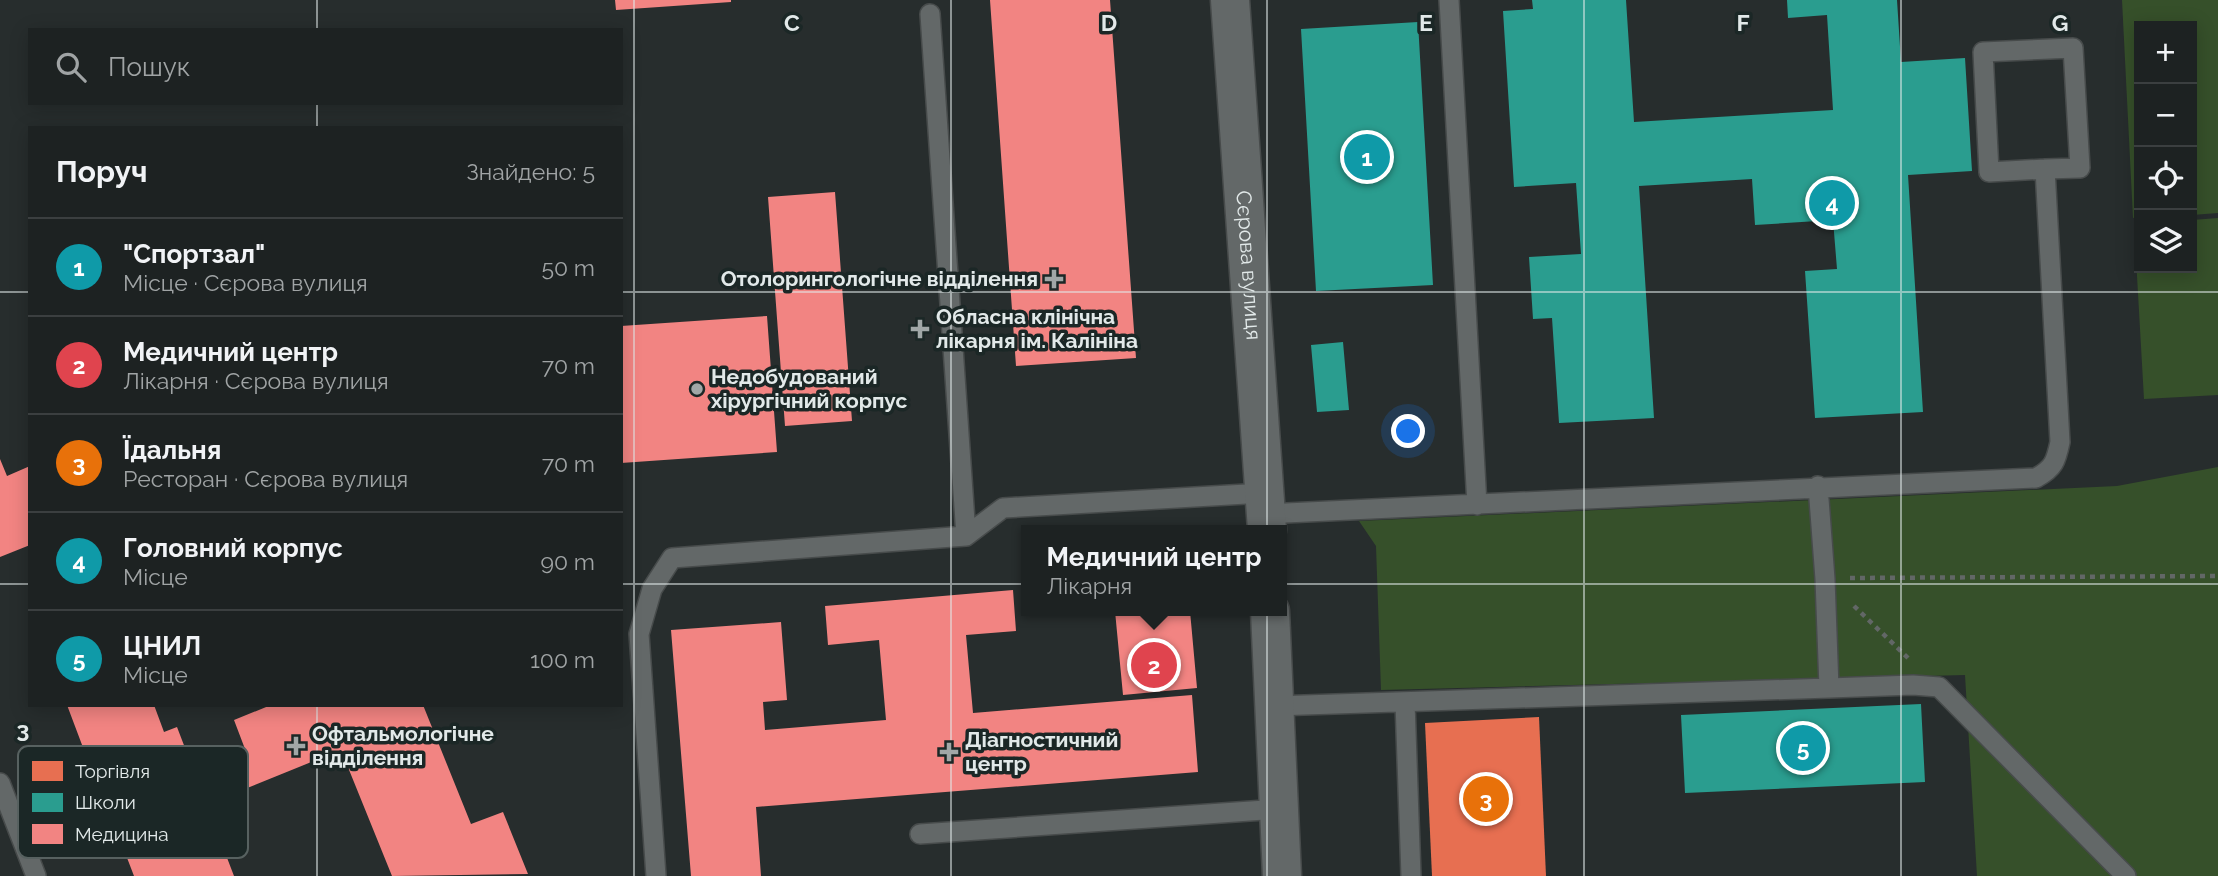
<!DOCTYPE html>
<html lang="uk">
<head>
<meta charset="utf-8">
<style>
	:root { --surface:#1d2222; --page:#252a2a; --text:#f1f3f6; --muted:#a0a4a5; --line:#3b3f40; --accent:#0b8043 }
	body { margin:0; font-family:Raleway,sans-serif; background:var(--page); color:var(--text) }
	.controls { position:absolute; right:21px; top:21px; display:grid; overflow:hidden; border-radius:0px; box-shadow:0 4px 18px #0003 }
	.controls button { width:63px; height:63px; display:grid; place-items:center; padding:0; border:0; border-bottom:2px solid var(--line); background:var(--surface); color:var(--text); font:35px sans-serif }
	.you { position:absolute; left:1409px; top:432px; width:24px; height:24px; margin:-18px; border:5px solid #fff; border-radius:50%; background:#1a73e8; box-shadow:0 0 0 10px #1a73e833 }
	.badge { display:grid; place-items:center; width:46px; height:46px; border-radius:50%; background:var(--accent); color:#fff; font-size:23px; font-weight:700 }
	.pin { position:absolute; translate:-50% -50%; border:4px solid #fff; box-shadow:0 2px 7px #0006 }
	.popup { position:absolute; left:1021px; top:525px; width:266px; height:91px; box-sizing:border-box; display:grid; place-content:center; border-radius:0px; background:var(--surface); filter:drop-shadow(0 2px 5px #0005); font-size:23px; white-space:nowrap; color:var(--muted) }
	.popup b { font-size:26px; color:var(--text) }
	.popup::after { content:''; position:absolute; left:50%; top:100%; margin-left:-14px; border:14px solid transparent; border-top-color:var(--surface) }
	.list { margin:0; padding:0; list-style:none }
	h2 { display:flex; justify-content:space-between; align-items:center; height:91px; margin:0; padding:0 28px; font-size:30px }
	h2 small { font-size:23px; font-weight:400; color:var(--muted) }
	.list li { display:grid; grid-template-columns:46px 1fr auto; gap:21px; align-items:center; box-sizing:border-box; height:98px; padding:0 28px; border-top:2px solid var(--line) }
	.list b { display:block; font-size:26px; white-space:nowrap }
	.list p { margin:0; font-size:23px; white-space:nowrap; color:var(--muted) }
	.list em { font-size:23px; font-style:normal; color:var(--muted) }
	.icon { flex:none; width:38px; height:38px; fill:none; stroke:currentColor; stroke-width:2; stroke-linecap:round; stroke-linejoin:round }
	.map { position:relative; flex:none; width:2218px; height:876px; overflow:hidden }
	.search { position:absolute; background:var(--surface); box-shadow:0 4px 18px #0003; left:28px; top:28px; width:595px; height:77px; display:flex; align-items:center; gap:18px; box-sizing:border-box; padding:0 24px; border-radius:0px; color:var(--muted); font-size:26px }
	.panel { position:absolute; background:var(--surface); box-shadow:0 4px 18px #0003; left:28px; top:126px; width:595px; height:581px; border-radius:0px }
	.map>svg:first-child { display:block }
	.green { fill:#36502a }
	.shops { fill:#e76f51 }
	.schools { fill:#2a9d8f }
	.health { fill:#f28482 }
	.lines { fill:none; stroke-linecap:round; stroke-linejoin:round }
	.lane-casing { stroke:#474b4b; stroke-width:22 }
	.street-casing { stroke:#474b4b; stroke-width:41 }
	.path { stroke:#626766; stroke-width:4.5; stroke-dasharray:5 5; stroke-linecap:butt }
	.lane { stroke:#636868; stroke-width:19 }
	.street { stroke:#636868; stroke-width:38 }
	.grid { fill:none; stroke:#e2e9e9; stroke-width:2; stroke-opacity:0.55 }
	.poi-dot { fill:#a1a7a7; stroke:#1b2726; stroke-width:2.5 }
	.labels { text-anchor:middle; stroke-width:7; stroke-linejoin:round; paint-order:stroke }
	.street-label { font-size:21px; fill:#e2e9e9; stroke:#1b2726 }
	.poi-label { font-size:21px; font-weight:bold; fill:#e2e9e9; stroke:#1b2726; text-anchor:start }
	.key { fill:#1b2726; stroke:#576160; stroke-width:2 }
	.key-label { font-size:19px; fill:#e2e9e9 }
	.grid-label { font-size:23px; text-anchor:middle; font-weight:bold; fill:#e2e9e9; stroke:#1b2726; stroke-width:7; stroke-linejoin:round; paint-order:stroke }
</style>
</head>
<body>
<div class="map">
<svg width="2218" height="876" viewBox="0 0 2218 876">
	<rect width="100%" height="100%" fill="#272d2d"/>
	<!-- green -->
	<path class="green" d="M2122 0H2218V213L2192 215V26H2139V217L2133 218Z
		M2218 218V395L2144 399 2134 223H2139V268H2192V220Z
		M2218 467V876H1977L1965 675 1381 690 1376 546 1359 521 2117 486Z"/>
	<!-- shops -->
	<path class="shops" d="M1539 717 1546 876H1432L1425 723Z"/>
	<!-- schools -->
	<path class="schools" d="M1532 0H1626L1634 122 1833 110 1827 15 1788 18 1787 0H1897L1901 62 1965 58 1972 171 1908 175 1923 412 1815 418 1805 271 1837 269 1833 220 1755 225 1752 179 1639 186 1654 418 1559 423 1552 318 1533 319 1529 257 1581 254 1576 183 1514 187 1503 11 1533 9Z
		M1418 22 1433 285 1316 291 1301 29Z
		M1343 342 1349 410 1317 412 1311 345Z
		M1921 704 1925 782 1685 793 1681 715Z"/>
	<!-- health -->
	<path class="health" d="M615 0H731V2L616 10Z
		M990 0H1110L1136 358 1016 366Z
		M835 192 852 421 785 426 768 197Z
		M767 316 777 452 621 463V326Z
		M0 459 7 476 30 466V545L0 557Z
		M1013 590 1016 631 966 635 973 713 1192 695 1198 772 756 807 761 876H691L671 630 781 622 787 700 763 702 765 730 886 720 879 640 828 645 825 606Z
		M1115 611H1190L1197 688 1123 695Z
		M67 705H154L164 732 177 727 234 876H134L111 816 47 841 30 797 93 774Z
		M271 705H423L471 824 503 812 528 874 392 876 341 750 210 803 195 769 245 749 234 720Z"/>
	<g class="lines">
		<!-- lane casing -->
		<g class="lane-casing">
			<path id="lane" d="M1449 0 1477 505
				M930 14 966 536
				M1266 514 2036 478C2054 468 2056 461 2060 442L2045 169 2080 168 2073 48 1983 52 1989 172 2045 169
				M1829 688 1913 685 1939 687 2126 876
				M1405 702 1411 876
				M1274 706 1829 688 1825 579 1818 486
				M0 783 36 876
				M920 834 1279 809
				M656 876 639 634 652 589 672 558 966 536 1003 508 1264 493"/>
		</g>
		<!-- street casing -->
		<g class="street-casing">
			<g id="street">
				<path id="s1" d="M1230 0 1267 530"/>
				<path d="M1270 611 1282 876"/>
			</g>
		</g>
		<!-- path -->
		<path class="path" d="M1850 578 2218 576
			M1854 606 1908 658"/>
		<!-- lane -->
		<use href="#lane" class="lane"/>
		<!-- street -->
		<use href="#street" class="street"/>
	</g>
	<!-- grid -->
	<path class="grid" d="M317 0V30M634 0V876M951 0V876M1267 0V876M1584 0V876M1901 0V876M317 103V128M0 292H30M621 292H2218M0 584H30M621 584H2218M317 705V876"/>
	<!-- markers -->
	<g class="poi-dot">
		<path d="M1050.5 268.5h7v7h7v7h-7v7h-7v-7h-7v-7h7z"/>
		<path d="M916.5 318.5h7v7h7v7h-7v7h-7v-7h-7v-7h7z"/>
		<circle cx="697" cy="389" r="7"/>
		<path d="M292.5 735.5h7v7h7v7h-7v7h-7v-7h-7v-7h7z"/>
		<path d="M945.5 741.5h7v7h7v7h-7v7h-7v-7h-7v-7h7z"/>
	</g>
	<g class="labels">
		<!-- street labels -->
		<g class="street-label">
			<text dy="7" stroke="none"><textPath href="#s1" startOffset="266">Сєрова вулиця</textPath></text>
		</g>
		<!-- poi labels -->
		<g class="poi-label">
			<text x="1038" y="286" text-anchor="end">Отолорингологічне відділення</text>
			<text x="936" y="324">Обласна клінічна<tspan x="936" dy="24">лікарня ім. Калініна</tspan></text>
			<text x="711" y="384">Недобудований<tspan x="711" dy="24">хірургічний корпус</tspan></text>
			<text x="312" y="741">Офтальмологічне<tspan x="312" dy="24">відділення</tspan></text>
			<text x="965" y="747">Діагностичний<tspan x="965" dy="24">центр</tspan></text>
		</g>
	</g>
	<!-- legend -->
	<rect x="18" y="746" width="230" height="112" rx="10" class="key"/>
	<rect x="32" y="761" width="31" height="20" fill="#e76f51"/>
	<rect x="32" y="793" width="31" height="19" fill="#2a9d8f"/>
	<rect x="32" y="824" width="31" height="20" fill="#f28482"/>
	<g class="key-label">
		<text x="75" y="778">Торгівля</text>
		<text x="75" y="809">Школи</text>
		<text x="75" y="841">Медицина</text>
	</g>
	<g class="grid-label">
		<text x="792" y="31">C</text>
		<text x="1109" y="31">D</text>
		<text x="1426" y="31">E</text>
		<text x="1743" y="31">F</text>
		<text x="2060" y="31">G</text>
		<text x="23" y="738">3</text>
	</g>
</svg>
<div class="controls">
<button>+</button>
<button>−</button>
<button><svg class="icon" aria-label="locate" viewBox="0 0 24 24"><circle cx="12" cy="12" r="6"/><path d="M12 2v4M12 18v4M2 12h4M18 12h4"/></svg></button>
<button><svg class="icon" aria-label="layers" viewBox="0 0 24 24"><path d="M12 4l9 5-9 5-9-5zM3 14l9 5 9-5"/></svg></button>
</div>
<div class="you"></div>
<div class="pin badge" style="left:1367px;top:157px;background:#0f9aa8">1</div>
<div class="pin badge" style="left:1154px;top:665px;background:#e0444e">2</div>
<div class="popup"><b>Медичний центр</b>Лікарня</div>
<div class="pin badge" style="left:1486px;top:799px;background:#e8710a">3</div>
<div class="pin badge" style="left:1832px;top:203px;background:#0f9aa8">4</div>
<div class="pin badge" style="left:1803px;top:748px;background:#0f9aa8">5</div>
<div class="search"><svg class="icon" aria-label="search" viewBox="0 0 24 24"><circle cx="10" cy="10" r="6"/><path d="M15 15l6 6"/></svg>Пошук</div>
<section class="panel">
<h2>Поруч<small>Знайдено: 5</small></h2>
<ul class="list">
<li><span class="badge" style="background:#0f9aa8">1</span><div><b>&quot;Спортзал&quot;</b><p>Місце · Сєрова вулиця</p></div><em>50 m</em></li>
<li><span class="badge" style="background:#e0444e">2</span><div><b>Медичний центр</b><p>Лікарня · Сєрова вулиця</p></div><em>70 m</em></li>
<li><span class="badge" style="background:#e8710a">3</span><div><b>Їдальня</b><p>Ресторан · Сєрова вулиця</p></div><em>70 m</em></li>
<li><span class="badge" style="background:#0f9aa8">4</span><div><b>Головний корпус</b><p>Місце</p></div><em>90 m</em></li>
<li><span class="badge" style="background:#0f9aa8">5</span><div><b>ЦНИЛ</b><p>Місце</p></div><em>100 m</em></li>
</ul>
</section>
</div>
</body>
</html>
